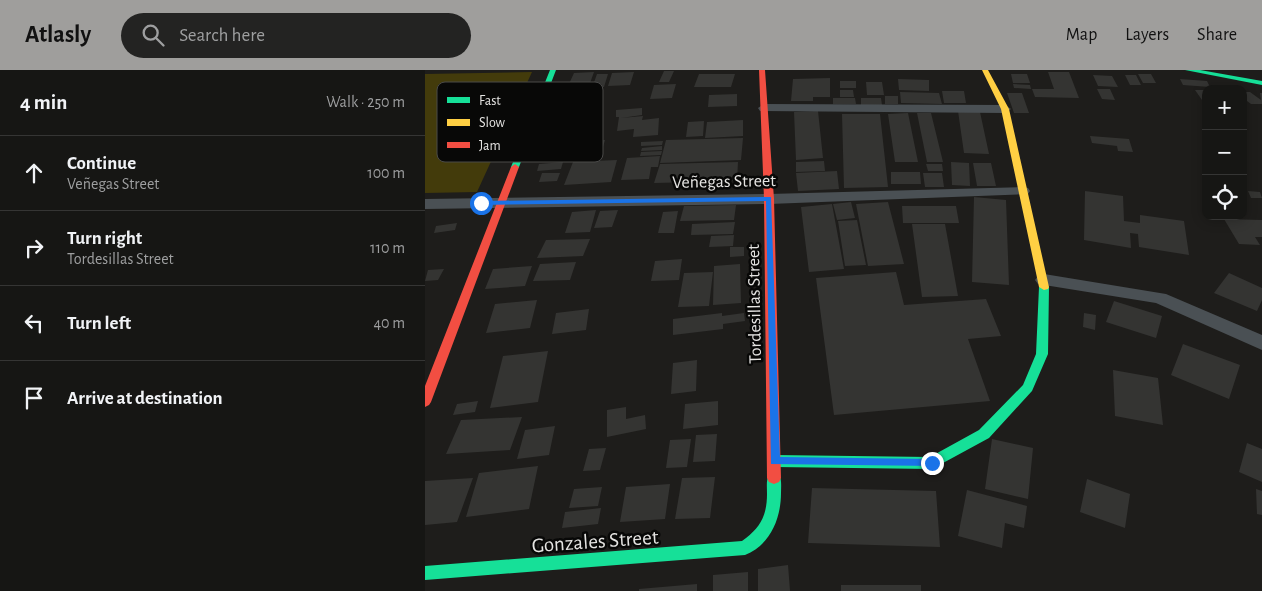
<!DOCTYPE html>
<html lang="en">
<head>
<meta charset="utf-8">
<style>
	:root { --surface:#161614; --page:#232322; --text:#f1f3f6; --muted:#9e9fa0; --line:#353534; --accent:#9f9e9c }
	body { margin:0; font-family:"Alegreya Sans",sans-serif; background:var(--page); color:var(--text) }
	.controls { position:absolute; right:15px; top:15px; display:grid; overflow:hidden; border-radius:10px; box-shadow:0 2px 12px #0003 }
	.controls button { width:45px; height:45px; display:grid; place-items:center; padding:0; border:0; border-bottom:1px solid var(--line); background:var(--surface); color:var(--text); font:25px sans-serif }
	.stop { position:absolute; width:15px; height:15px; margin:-11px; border:4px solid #1a73e8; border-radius:50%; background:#fff }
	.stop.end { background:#1a73e8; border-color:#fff; box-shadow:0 1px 5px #0008 }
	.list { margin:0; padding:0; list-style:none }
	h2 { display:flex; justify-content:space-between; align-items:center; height:65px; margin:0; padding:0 20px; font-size:21px }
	h2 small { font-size:16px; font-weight:400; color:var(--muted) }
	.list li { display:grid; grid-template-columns:32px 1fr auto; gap:15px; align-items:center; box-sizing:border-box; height:75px; padding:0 20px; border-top:1px solid var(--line) }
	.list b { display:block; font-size:19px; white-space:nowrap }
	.list p { margin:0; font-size:16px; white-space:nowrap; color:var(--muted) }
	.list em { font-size:16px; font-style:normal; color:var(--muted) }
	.icon { flex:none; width:28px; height:28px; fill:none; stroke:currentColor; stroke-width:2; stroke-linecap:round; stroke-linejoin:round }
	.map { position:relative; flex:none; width:837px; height:521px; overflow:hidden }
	header { display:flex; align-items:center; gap:30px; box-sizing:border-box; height:70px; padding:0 25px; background:var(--accent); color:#111 }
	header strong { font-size:24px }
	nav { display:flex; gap:28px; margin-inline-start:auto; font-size:18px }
	.search { width:350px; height:45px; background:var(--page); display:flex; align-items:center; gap:12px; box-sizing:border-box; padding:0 18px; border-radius:28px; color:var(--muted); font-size:19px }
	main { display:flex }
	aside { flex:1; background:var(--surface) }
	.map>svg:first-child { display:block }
	.green { fill:#433b0b }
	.building { fill:#343432 }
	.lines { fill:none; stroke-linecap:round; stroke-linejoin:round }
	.street { fill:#4a5054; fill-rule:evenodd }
	.fast { fill:#16e098; fill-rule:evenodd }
	.slow { fill:#ffcf43; fill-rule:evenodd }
	.jam { fill:#f24e42; fill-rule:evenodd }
	.route { fill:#1a73e8 }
	.labels { text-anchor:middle; stroke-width:5; stroke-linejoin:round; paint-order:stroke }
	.street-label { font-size:18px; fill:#e5e4e2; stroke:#080807 }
	.near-street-label { font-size:21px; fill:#e5e4e2; stroke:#080807 }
	.key { fill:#080807; stroke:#4a4a49; stroke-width:1 }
	.key-label { font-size:14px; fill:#e5e4e2 }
</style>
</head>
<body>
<header>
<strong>Atlasly</strong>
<div class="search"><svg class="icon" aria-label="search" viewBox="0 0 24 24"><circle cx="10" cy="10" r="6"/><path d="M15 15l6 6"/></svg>Search here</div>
<nav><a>Map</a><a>Layers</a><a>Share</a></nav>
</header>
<main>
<aside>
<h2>4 min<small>Walk · 250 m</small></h2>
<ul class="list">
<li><svg class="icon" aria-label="ahead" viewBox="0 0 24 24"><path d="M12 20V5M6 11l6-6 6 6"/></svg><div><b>Continue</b><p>Veñegas Street</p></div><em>100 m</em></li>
<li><svg class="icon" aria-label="right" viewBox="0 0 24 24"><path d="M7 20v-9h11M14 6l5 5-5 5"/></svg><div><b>Turn right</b><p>Tordesillas Street</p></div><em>110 m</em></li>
<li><svg class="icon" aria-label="left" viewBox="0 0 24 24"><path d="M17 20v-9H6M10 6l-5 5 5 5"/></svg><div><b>Turn left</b></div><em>40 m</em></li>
<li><svg class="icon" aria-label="arrive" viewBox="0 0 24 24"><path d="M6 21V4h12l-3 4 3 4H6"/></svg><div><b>Arrive at destination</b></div></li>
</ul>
</aside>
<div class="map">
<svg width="837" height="521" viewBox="0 0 837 521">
	<rect width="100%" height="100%" fill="#1e1d1b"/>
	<!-- green -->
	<path class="green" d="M107 2 52 122 0 123V4Z"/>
	<!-- building -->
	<path class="building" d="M239 1H249L244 12H234Z
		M169 2 164 16H143L149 3Z
		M209 2 205 15 183 16 187 3Z
		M623 2H644L654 28 610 27 607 19H629Z
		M172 4H183L179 17 167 18Z
		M274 4H310L306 17H269Z
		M586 4H602L605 13H588Z
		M713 4H726L731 13H718Z
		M668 5 687 6 693 17 673 16Z
		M700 5H711L716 15H705Z
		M405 8V27H388V31H366L368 9Z
		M473 9 504 10V21L474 20Z
		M755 9 782 11 785 17 758 15Z
		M415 11H431V18H415Z
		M441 12H457L459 25H442Z
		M251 14 247 28 225 29 229 15Z
		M588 14 605 15 606 19 589 18Z
		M672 19H685L690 30 677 29Z
		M415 20H428L429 27H415Z
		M770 20H781V30H777Z
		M517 21H539L541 33H519Z
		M475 22 514 23 517 34 476 33Z
		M818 22H825L836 30 835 23H837V34H826L818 28Z
		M582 23H597L604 43H589Z
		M312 24V36L283 37 284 25Z
		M460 26H473V34H460Z
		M408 28H430L431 34H408Z
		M436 28H456L457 35H436Z
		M217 38V45L196 48 218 46 217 50 234 48 233 65 208 67 209 59 192 61 194 47H191V40Z
		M393 41 398 88 371 90 369 42Z
		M533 41 555 42 564 84 539 83Z
		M483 43 493 92H470L463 44Z
		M492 43H506L518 92H502Z
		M417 44H455L463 117 419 118Z
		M318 50V66L280 68 282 52Z
		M279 51 278 66 261 67 263 52Z
		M665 66 704 69 708 82 693 81 692 76 667 73Z
		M318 68 316 90 235 93 241 70Z
		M180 70 177 80 138 82 143 71Z
		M238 71 237 75 216 76V72Z
		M237 76V80L216 81 217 78Z
		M237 81 236 85 215 86 216 82Z
		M235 86 233 97H226L224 109 196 110 202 88Z
		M192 90 186 112 139 115 148 92Z
		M399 91 400 101 371 102V92Z
		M138 92 136 99 112 101 114 94Z
		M313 92 312 111 229 113 235 94Z
		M526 92 544 93 545 116 527 115Z
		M548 93H566L571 116H552Z
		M501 94H517L518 101H503Z
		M412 101 414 119 373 121 371 103Z
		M466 102H495L496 114H466Z
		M117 103H135L132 111 114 112Z
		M498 103H517L519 117H500Z
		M660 121 698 126 699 151 715 153V145L759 151 764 185 714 177 713 164 705 163 706 178 659 170Z
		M823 121 835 122 837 128H826Z
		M549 127 581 130 584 215 547 212Z
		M426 132 430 148 412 150 408 134Z
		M463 132 479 194 443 196 431 134Z
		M407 134 419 199 384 202 376 137Z
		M311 135 309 150 255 151 259 136Z
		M477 136H531L534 153H478Z
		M171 140 165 162 140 163 147 142Z
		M193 140 187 157 169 158 175 141Z
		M253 141 249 163H233L238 142Z
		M799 149 837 150V167H830L835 175 814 174Z
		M432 150 441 195 420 196 413 151Z
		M310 152 308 164 266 165 267 154Z
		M32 153 30 160 9 163 11 156Z
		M487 154H520L533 226 497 227Z
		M309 165 308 176 284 177 286 166Z
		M165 169 158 186 112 188 121 170Z
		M305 177H319V186L305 187Z
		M257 189 254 210 226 211 230 191Z
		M151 192 145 210 108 211 115 194Z
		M315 194 316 233 288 235 289 196Z
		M107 196 100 216 60 219 68 199Z
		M19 199 13 210 0 211 3 200Z
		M288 202 284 236 253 237 259 203Z
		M471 202 479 235 561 229 576 266 543 269 565 331 409 345 391 208Z
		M804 203 837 218V230L832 241 789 223Z
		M112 230 105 258 61 263 70 234Z
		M689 231 737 246 731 268 681 252Z
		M164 239 161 260 127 264 131 243Z
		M297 243V246L319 243 320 251 298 254V259L248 265V249Z
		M659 243 671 245 670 260 658 257Z
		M758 274 815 295 804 329 746 305Z
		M123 281 113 332 65 338 78 286Z
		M272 290 271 321 246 324 248 293Z
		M688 300 733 308 738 355 690 346Z
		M53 331 50 342 28 345 32 334Z
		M293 331V355L258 359 260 334Z
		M201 337V349L220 345 221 359 182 367V340Z
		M97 347 85 380 21 384 36 350Z
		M130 356 124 385 92 389 100 360Z
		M292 364 290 391 268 392 271 365Z
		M266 369 262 397 241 398 245 370Z
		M567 369 608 378 603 429 560 419Z
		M822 373 837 379V412L814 402Z
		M181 378 175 400 158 401 164 379Z
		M113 396 104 439 41 447 54 403Z
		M290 407 285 448 250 449 257 408Z
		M48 408 32 452 0 455V411Z
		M662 409 705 424 700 458 655 442Z
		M245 414 240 449 195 452 201 417Z
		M177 417 173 436 144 438 149 419Z
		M387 418 511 421 515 477 383 473Z
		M831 419 837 421V445L832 444Z
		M542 420 602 436 599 458 580 453 577 478 533 466Z
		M176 438 173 454 137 458 140 442Z
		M363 495 365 521H333V499Z
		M323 502V521H288V505Z
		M272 514V521H214V519Z
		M416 515H496V521H416Z"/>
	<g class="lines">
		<!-- street -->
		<path class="street" d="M339 34 580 35 586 39 580 43 335 41 333 38Z
			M598 117 603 118 605 121 603 124 344 134 0 139V129L344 124Z
			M619 204 741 224 837 265V280L731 233 613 214 610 210 613 206Z"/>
		<!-- fast -->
		<path class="fast" d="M125 0H131L94 97 90 100 87 99 86 97Z
			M760 0H775L837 11V15Z
			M619 214 624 217 623 284 607 321 564 368 507 399 350 397 345 395 343 391 345 387 350 385 505 387 554 360 598 315 611 284 614 217Z
			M349 402 354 404C357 410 356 417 356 423 356 449 345 475 320 485L0 510V496L317 471C335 458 342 446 342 424 342 417 341 410 344 404Z"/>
		<!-- slow -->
		<path class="slow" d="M557 0H563L584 39 624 217 623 219 619 220 614 217 576 39Z"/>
		<!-- jam -->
		<path class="jam" d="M334 0H340L349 129 356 408 354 412 349 414 344 412 342 408 339 129Z
			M90 94 94 97 6 332 4 335 0 337V316L86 97Z"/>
	</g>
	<!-- route -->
	<path class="route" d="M346 127 355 387 507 389 510 390V396L346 394 341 131 56 135 52 133 56 131Z"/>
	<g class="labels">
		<!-- street labels -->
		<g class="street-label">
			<text transform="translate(299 111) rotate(-1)" y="6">Veñegas Street</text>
			<text transform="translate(329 234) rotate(-91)" y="6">Tordesillas Street</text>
		</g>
		<!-- near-street labels -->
		<g class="near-street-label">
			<text transform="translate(170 471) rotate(-4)" y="7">Gonzales Street</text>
		</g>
	</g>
	<!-- legend -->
	<rect x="12" y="12" width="166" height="80" rx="8" class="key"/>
	<rect x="22" y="27" width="23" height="6" fill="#16e098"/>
	<rect x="22" y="49" width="23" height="7" fill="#ffcf43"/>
	<rect x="22" y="72" width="23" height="6" fill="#f24e42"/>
	<g class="key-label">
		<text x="54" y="35">Fast</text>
		<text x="54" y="57">Slow</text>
		<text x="54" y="80">Jam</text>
	</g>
</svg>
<div class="controls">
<button>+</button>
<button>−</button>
<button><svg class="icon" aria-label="locate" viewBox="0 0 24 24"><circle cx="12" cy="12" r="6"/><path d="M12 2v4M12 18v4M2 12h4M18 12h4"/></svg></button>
</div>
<div class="stop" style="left:56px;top:133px"></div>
<div class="stop end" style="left:507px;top:393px"></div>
</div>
</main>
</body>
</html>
